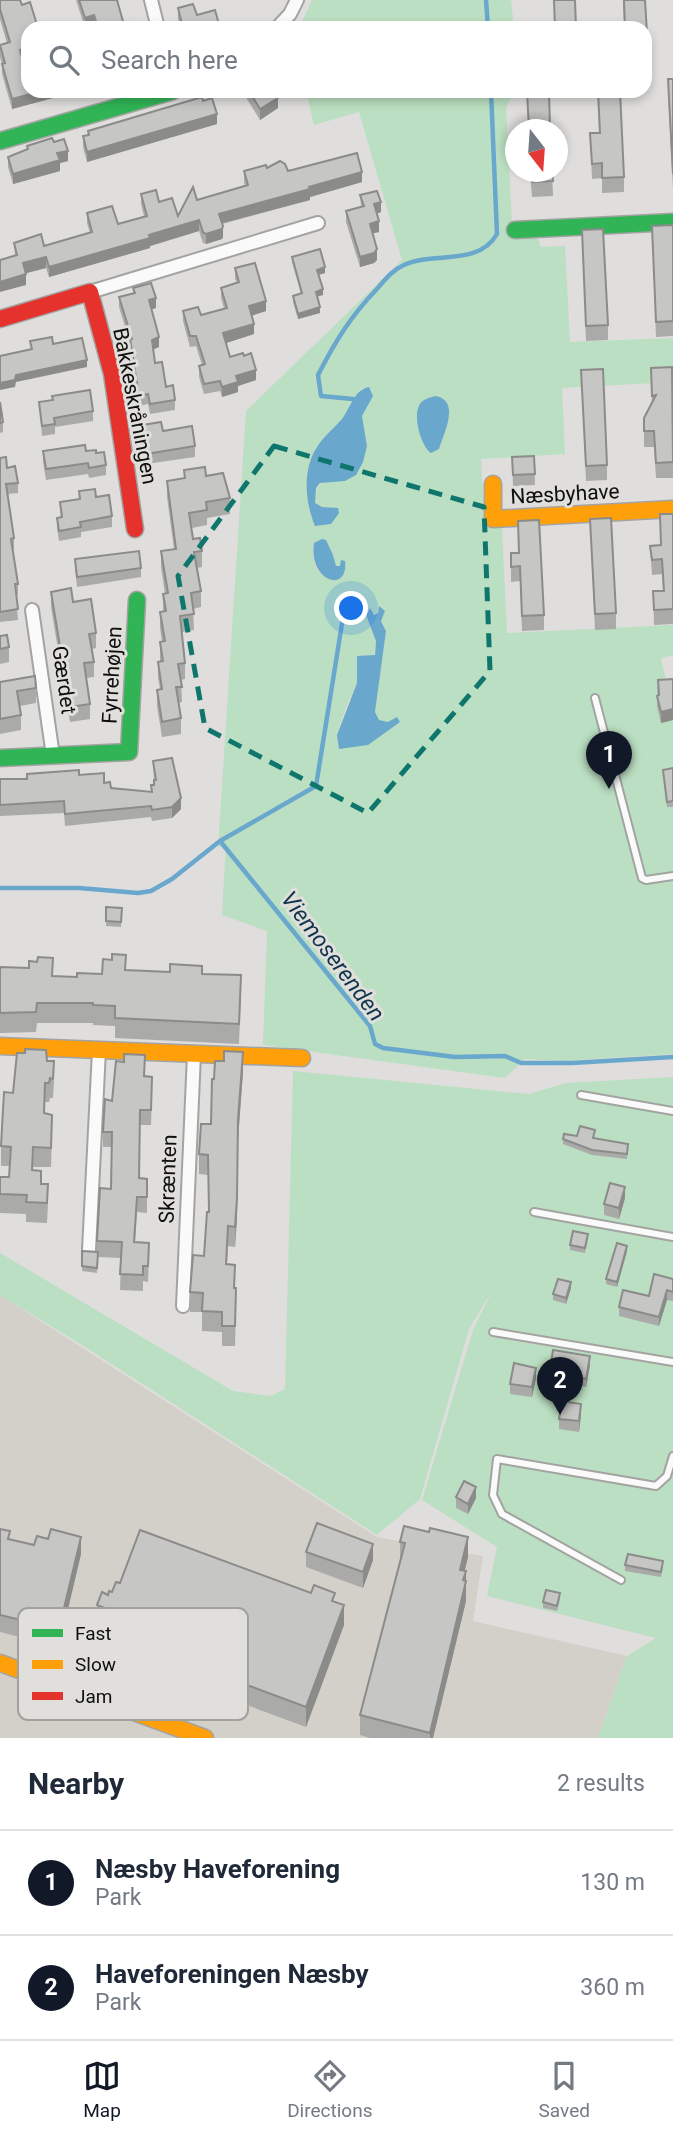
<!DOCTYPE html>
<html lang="en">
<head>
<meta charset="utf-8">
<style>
	:root { --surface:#fff; --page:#f6f6f7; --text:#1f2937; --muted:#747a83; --line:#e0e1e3; --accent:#111827 }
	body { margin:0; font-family:Roboto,sans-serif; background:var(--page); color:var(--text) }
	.compass { position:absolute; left:505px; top:119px; width:63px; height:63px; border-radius:50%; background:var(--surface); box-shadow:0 4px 10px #0003; rotate:163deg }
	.you { position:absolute; left:352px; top:609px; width:24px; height:24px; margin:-18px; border:5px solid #fff; border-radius:50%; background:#1a73e8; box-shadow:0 0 0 10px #1a73e833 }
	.badge { display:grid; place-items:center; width:46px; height:46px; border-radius:50%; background:var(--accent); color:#fff; font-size:23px; font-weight:700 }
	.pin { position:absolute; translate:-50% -58px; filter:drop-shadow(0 2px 4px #0008) }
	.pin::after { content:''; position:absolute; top:37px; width:24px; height:21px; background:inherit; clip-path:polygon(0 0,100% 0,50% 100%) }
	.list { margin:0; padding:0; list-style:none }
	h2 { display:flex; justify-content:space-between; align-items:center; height:91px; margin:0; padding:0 28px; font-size:30px }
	h2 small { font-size:23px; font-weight:400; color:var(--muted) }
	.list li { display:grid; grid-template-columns:46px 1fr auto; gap:21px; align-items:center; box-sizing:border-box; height:105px; padding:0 28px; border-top:2px solid var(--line) }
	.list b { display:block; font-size:26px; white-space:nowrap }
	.list p { margin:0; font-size:23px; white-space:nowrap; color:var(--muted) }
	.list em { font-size:23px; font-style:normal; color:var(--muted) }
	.icon { flex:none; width:38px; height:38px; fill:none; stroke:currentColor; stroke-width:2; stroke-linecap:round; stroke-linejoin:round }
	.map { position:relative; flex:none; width:673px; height:1738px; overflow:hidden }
	.search { position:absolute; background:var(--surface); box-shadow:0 4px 10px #0003; left:21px; right:21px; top:21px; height:77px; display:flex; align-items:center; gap:18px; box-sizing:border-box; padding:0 24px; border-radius:21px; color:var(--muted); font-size:26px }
	.sheet { height:301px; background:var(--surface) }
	nav { display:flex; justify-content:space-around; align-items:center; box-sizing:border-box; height:98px; border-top:2px solid var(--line); background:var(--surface); font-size:19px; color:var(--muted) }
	nav a { display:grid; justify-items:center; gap:4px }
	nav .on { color:var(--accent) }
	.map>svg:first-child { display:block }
	.built { fill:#d3d0c9 }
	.green { fill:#bbdfc2; fill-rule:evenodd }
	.water { fill:#69a7cd }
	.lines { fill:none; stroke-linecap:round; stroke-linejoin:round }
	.stream { stroke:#69a7cd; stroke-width:4.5 }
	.lane-casing { stroke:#a3a3a1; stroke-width:10 }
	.street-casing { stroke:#a3a3a1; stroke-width:16 }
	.fast-casing { stroke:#a3a3a1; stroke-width:19 }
	.slow-casing { stroke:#a3a3a1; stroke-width:19 }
	.jam-casing { stroke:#a3a3a1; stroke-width:19 }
	.lane { stroke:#fafafa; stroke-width:6 }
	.street { stroke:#fafafa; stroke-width:12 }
	.fast { stroke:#30b455; stroke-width:16 }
	.slow { stroke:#ff9f0a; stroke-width:16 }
	.jam { stroke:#e5322d; stroke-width:16 }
	.wall { fill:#aaaaa9 }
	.shaded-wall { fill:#8b8b8a }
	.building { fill:#c6c6c5; stroke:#8b8b8a; stroke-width:2 }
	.marked { fill:none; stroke:#0f766e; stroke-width:5; stroke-dasharray:14 9; stroke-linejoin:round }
	.labels { text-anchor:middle; stroke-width:6; stroke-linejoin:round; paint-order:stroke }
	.street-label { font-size:21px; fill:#0f0f0e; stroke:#e0dfdb }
	.water-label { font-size:23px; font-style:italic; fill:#10364d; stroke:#e0dfdb }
	.key { fill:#e0dfdb; stroke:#a1a19e; stroke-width:2 }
	.key-label { font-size:19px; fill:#0f0f0e }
</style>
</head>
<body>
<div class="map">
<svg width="673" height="1738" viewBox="0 0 673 1738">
	<rect width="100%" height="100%" fill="#dfdedc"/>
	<!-- built -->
	<path class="built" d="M0 1295 377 1537 483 1556 473 1621 627 1656 598 1738H0Z"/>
	<!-- green -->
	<path class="green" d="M312 0H511L514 28H299Z
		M306 91H514L506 108 512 224 537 237 541 247 565 246 570 342 673 338V382L562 388 565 454 481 459 485 527 502 528 507 633 673 625V655L661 658 673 711V1054L561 1061 525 1059 505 1078 263 1045 267 931 222 915 226 844 218 848 246 411 402 260 359 112 314 125ZM362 388 373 396 362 416 367 446 345 481C323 481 316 478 315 503L322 507H331L311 517 315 449 343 418ZM314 543 333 555 335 567 340 566 333 580C315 575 311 560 314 543ZM378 613 386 631 375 712 379 720 388 722 337 734 348 702 374 655 376 641 366 615Z
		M293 1071 529 1094 566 1083 673 1077V1738H598L627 1656 656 1638 487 1596 497 1547 422 1500 473 1330 492 1291 469 1329 420 1499 377 1535 85 1347 0 1295V1253L233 1391 271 1396 285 1389Z"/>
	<!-- water -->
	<path class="water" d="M369 387 373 396 362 416 367 446 363 462 356 475 345 481 320 483 316 488 315 503 322 507 338 508 339 513 331 524 315 526C305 502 302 470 317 447 324 436 334 428 342 419 351 407 354 390 369 387Z
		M435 396C461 400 444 433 439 449L431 453C421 446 412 415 420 404 423 399 429 398 435 396Z
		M322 539 326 540 333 555 336 566H340L341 560 345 561C349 594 308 582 314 543Z
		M379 606 385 611 381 621 386 631 375 712 379 720 388 722 397 717 400 722 368 745 339 749 337 735 357 683V656L375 655 376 641 366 615 370 608 374 615 378 613Z"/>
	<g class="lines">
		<!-- stream -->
		<path class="stream" d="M486 0 488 28
			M353 399 321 396 318 375C335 342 350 317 376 290 384 281 392 270 404 265 434 251 478 267 497 234L491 91
			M220 841 316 786 344 611
			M0 888H79L138 893 151 891 172 879 220 841 370 1026 375 1044 383 1048 455 1057 505 1056 521 1063H572L673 1057"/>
		<!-- lane casing -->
		<g class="lane-casing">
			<path id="lane" d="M595 698 642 878 646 880 673 876
				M581 1095 673 1111
				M534 1212 673 1237
				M493 1332 673 1362
				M621 1580 502 1514 493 1495 497 1459 656 1486 667 1476 673 1456"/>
		</g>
		<!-- street casing -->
		<g class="street-casing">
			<path id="street" d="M151 0 158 28
				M277 28 290 14 297 0
				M90 292 318 223
				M32 610 53 756
				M89 1250 99 1050
				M183 1306 194 1054"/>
		</g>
		<!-- fast casing -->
		<g class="fast-casing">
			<path id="fast" d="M0 141 173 91
				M515 230 673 222
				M0 758 129 752 137 600"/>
		</g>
		<!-- slow casing -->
		<g class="slow-casing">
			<path id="slow" d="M493 484V519L673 509
				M0 1046 302 1058
				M0 1663 205 1738"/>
		</g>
		<!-- jam casing -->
		<g class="jam-casing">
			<path id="jam" d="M0 319 90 292 112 374 135 529"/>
		</g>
		<!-- lane -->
		<use href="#lane" class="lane"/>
		<!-- street -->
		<use href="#street" class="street"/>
		<!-- fast -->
		<use href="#fast" class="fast"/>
		<!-- slow -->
		<use href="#slow" class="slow"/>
		<!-- jam -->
		<use href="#jam" class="jam"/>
	</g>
	<!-- wall -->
	<path class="wall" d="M0 0 28 58 22 60 28 91H79L12 109 2 74V64L0 57V45L7 43 0 19Z
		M76 0H117L124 25 135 28H95L94 25 85 28Z
		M623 0H645L647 48H645V28H624Z
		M178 8 197 15 220 28H180L178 19Z
		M668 79H673V190L668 94Z
		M242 91H274L278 108 260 120Z
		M598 91 624 177V192L602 193V178L592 179 590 133H599Z
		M203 101 217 124 87 162 83 147V136L88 135V131Z
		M27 146 68 161 60 163V171L13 184 8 167V157L27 149Z
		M267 168 362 182 310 197V200L222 224 223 237 222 239 206 244 203 243 199 231 150 246V248L49 277 46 268 26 273V285L15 256 14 243 44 246 90 233 87 223V213L118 224 144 216 141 204V194L159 202 178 216 197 200 245 186 244 182V171Z
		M530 172H552L553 196 532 197Z
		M360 195 381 212 377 214 379 232 373 233 377 260 374 263 360 267 346 222V211L361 207Z
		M673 225V336L656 337 652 226Z
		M582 230 608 325V340L586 341Z
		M292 257 325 273 319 275 323 295 317 296 320 313 298 319 293 302V296L301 294 292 262Z
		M235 268 266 311 252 316 254 334 226 343 230 357 256 380 238 386V392L222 397 220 391 204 394 199 377V366L202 365 196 346 190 347 183 321V311L201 315 224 308 221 298V288L237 283 235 279Z
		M133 288 156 308 151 309 159 347 153 349 155 363 166 387 175 400V410L150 414 148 404 139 406 130 349V343L119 307V297L133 293Z
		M651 368 673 378V478H656L654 447H644V418L652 404Z
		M581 370 607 465V480L586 481Z
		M52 396 93 411V421L55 427V434L42 436 39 402 52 400Z
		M0 402 3 422V432L0 433Z
		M142 425 163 431 195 446V457L146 464 142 436Z
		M43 451H86L96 453 106 465V475L89 478 88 474 46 480 43 461Z
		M534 456 535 485 513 486 512 457Z
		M0 458 18 483V493L8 494 14 538V548L13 549 18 584V594L16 595 18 620 0 622Z
		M184 470 206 476 230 498V514L207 518V525L192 528 193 539 202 551V567L197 568 201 591V607L193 609 194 630 182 632 185 663V679L181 680 182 702 179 703 181 718V734L162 737 157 706V690L160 689 158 678V662L160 661V642H162L160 628V612L163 611V594H165L161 567V551L174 549 167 497V481L184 479Z
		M79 491 96 497 112 516V527L81 532V537L59 541 57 528V518L61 517 60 502 79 499Z
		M660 514H673V624L654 625 653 591H663L662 574 652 575 650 546 661 545Z
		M590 519 616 613V629L595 630Z
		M518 521 544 615V630L522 631 520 581 511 582V553H519Z
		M75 559 141 568V577L77 587 75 568Z
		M51 592 73 602 96 633V648L92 649 94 662V677L86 678 90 704V719L70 722 51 607Z
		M0 636 9 647V662L0 664Z
		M673 679V720L661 723 657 707 658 680Z
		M0 682 36 688V703L20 706 21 715V730L0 734Z
		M153 761 181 809 172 818 152 821 151 817 65 826 64 813 0 816V779H27L79 775 104 783 111 788 151 792V785H154V780Z
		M673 768V807H667L663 770Z
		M106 907 122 908 121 927 106 926Z
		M0 967 53 976 77 977 126 970 202 974 241 995 239 1044 115 1038V1026L93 1025V1023H37L36 1032 0 1033Z
		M47 1061 54 1081 53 1098H50L49 1102H45V1114L52 1135 51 1167H33V1170L41 1184 48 1203 47 1223 26 1222V1214L0 1213V1177H9L10 1166H1V1146L13 1093Z
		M243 1072 238 1139 237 1218 235 1247 228 1246 227 1265 234 1288 236 1308 235 1346H222V1332L202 1331V1312H190V1292L204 1256 208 1212V1175L199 1174V1154L211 1124 214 1079Z
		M145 1076 152 1092 151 1125H140L139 1179 147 1194V1213L137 1212 135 1242 149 1258 148 1282 143 1281V1291L120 1290 121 1258 98 1257 97 1273 82 1271V1251L97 1252V1241L111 1189V1147H103V1132L112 1101Z
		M577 1136H595L594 1138 628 1149 627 1159 592 1155 563 1144V1139Z
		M625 1198 619 1219 604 1215V1204Z
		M588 1239 585 1253 570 1250V1245Z
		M627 1251 617 1287 606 1284V1279Z
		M673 1279V1301L667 1300 659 1326 619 1316V1307L649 1296Z
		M571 1288 566 1304 553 1300V1294Z
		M551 1363 590 1365 586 1387 569 1384V1375L551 1372Z
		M536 1378 532 1397 510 1394V1384Z
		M581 1414 579 1432 559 1429V1419Z
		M456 1497 476 1498 468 1514 456 1508Z
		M0 1529 10 1540 34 1545 48 1539 81 1554 59 1647 0 1632Z
		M400 1542 468 1557 464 1571 466 1601 433 1738H370L360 1735V1715L400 1560Z
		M306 1552 373 1560 363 1588 306 1567Z
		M625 1565 663 1566 661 1577 625 1571Z
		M120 1583 335 1602 344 1625 306 1727 102 1651V1631L103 1627 97 1625V1605L112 1592Z
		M560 1599 557 1611 543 1608V1602Z"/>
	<!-- shaded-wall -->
	<path class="shaded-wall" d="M94 15V25L85 28V18Z
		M28 48V58L20 61V50Z
		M42 91H79L12 109V99Z
		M278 98V108L260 120V109Z
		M217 114V124L87 162V152Z
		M68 151V161L60 163V171L13 184V174L57 153Z
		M362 172V182L310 197V200L219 224V214Z
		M381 202V212L374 214V204Z
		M199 220V231L150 246V248L49 277V267Z
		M379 221V232L370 234V224Z
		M223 226V237L222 239 206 244V234Z
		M377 249V260L374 263 360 267V257Z
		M46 257V268L23 274V263Z
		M325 267V273L317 275V270Z
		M26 274V285L0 292V282Z
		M323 289V295L316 297V292Z
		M156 298V308L149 310V300Z
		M266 301V311L249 316V306Z
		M320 307V313L298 319V314Z
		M254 324V334L223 344V333Z
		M159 337V347L152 350V340Z
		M87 360V367L16 382 15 387 0 390V383L16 375Z
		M256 370V380L238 386V392L222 397V387L236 376Z
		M673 709V720L661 723V712Z
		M181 798V809L172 818V807Z
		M243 1052V1072L238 1139 237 1218 235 1247 238 1119Z
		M625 1187V1198L619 1219V1208Z
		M627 1246V1251L617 1287V1282Z
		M571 1282V1288L566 1304V1298Z
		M667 1290V1300L659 1326V1317Z
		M590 1356V1365L586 1387V1379Z
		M536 1368V1378L532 1397V1387Z
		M581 1404V1414L579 1432V1421Z
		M476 1487V1498L468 1514V1504Z
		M81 1537V1554L59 1647V1629Z
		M468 1537V1557L460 1590V1570Z
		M373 1544V1560L363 1588V1572Z
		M466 1571V1601L433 1738H430V1733Z
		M344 1605V1625L306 1727V1707Z"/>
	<!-- building -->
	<path class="building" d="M0 0H20L22 5 30 2 38 28H28V48L20 50 28 79V91H42L12 99 2 64 5 63 0 45 10 42 0 9Z
		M79 0H117L124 25 133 22 135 28H98L94 15 85 18Z
		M554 0H575L576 28H555Z
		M624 0H645L647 33H645V28H625Z
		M193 4 197 15 215 10 220 28H183L178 8Z
		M668 79H673V174Z
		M249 91H274L278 98 260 109Z
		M527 91H549L550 130H529Z
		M598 91H620L624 177 602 178V163L592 164 590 133H600Z
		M202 97 203 101 212 98 217 114 87 152 83 136 89 135 88 131Z
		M52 138 54 142 64 139 68 151 57 153 60 160 13 174 8 157 28 149 27 146Z
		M357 153 362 172 309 187 310 189 219 214 223 226 222 229 206 234 203 232 199 220 149 235 150 238 49 267 46 257 23 263 26 274 0 282V260L17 255 14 243 41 234 44 246 92 232 87 213 112 206 118 224 147 216 141 194 156 190 159 202 172 198 178 216 193 187 197 200 248 185 244 171 266 165 267 168 280 161 285 164 288 171Z
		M531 172H552L553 181 532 182Z
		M377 191 381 202 374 204 379 221 370 224 377 249 374 253 360 257 346 211 364 206 360 195Z
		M673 225V321L656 322 652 226Z
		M603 229 608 325 586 326 582 230Z
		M320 249 325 267 317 270 323 289 316 292 320 307 298 314 293 296 302 293 292 257Z
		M255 263 266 301 249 306 254 324 223 333 230 357 243 353 244 356 251 353 256 370 236 376 238 382 222 387 220 381 204 384 199 366 205 364 196 336H190L183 311 198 307 201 315 227 308 221 288 239 282 235 268Z
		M151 283 156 298 149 300 159 337 152 340 155 363 162 362 166 387 173 385 175 400 150 404 148 394 139 396 130 339H132L119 297 135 293 133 288Z
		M52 337 53 344 82 338 87 360 16 375 15 380 0 383V356L32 349 30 341Z
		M672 367 673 462 656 463 654 431H644V418L656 395 652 396 651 368Z
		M603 369 607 465 586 466 581 370Z
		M90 390 93 411 54 418 55 424 42 426 39 402 53 400 52 396Z
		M0 402 3 422 0 423Z
		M161 422 163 431 192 426 195 446 146 454 142 425Z
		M85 445 86 451 96 450V453L104 452 106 465 89 468 88 463 46 469 43 451Z
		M534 456 535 474 513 475 512 457Z
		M6 457 7 468 15 466 18 483 6 484 14 538 11 539 18 584H15L18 609 0 612V458Z
		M205 467 206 476 223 473 230 498 206 502 207 510 189 513 193 539 200 538 202 551 194 552 201 591 191 593 194 614 180 616 185 663 178 664 182 687H176L181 718 162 722 157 690 162 689 158 662 163 661 160 642 165 641 160 612 166 611 163 594 168 593 161 551 176 549 167 481 185 478 184 470Z
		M95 489 96 497 109 495 112 516 80 522 81 527 59 531 57 518 62 517 60 502 80 499 79 491Z
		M660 514H673V609L654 610 653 591H664L662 559 652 560 650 546 661 545Z
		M611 518 616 613 595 614 590 519Z
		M539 520 544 615 522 616 520 566 511 567V553H519L518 521Z
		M139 551 141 568 77 577 75 559Z
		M71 588 73 602 91 599 96 633 89 634 94 662 84 663 90 704 70 707 51 592Z
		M7 635 9 647 0 649V636Z
		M35 676 36 688 17 691 21 715 0 719V682Z
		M673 679V709L661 712 657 696 659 695 658 680Z
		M172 758 181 798 172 807 152 810 151 806 65 814 64 801 0 805V779H27V774L79 770V775L104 773V783L110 782 111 788 152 792 151 785H154V780H156L153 761Z
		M673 768V801L667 802 663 770Z
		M106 907 122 908 121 922 106 921Z
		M112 954 126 955 125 970 170 972V964L202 966V974L241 975 239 1024 115 1018V1006L93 1005V1003H37L36 1012 0 1013V967L29 968V961L37 962 38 957 53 958 52 976 77 977V973L102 974 103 959 112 960Z
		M25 1049 46 1050 47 1061H54L53 1079 50 1078 49 1083H45L44 1113 52 1115 51 1148 33 1147 32 1170 41 1171V1184H48L47 1203 26 1202 27 1195 0 1194V1177H9L11 1147 1 1146 4 1092 13 1093 17 1053H25Z
		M224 1051 243 1052 238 1119 237 1198 235 1227 228 1226 226 1264 235 1265 234 1288H236L235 1326H222V1312L202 1311 203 1293 190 1292 193 1255 204 1256 207 1212H209L208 1155 199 1154 201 1124H211L212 1079H214L215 1061H224Z
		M124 1054 145 1055 144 1076 152 1077 151 1110H140L139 1178 147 1179V1197H137L134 1242 149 1243 148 1266H143V1275L120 1274 122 1242 97 1241 100 1188 111 1189 112 1132H103L105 1099 112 1101 116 1061 124 1062Z
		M580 1126 595 1130 593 1138 628 1144 627 1154 592 1150 563 1139 564 1134 577 1136Z
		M610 1183 625 1187 619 1208 604 1204Z
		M573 1231 588 1234 585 1248 570 1245Z
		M617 1243 627 1246 617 1282 606 1279Z
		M82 1251 98 1252 97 1268 82 1266Z
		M654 1274 673 1279V1292L667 1290 659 1317 619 1307 623 1290 649 1296Z
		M558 1279 571 1282 566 1298 553 1294Z
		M553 1350 590 1356 586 1379 569 1375 570 1367 551 1363Z
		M514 1363 536 1368 532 1387 510 1384Z
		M562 1401 581 1404 579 1421 559 1419Z
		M464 1481 476 1487 468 1504 456 1497Z
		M317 1523 373 1544 363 1572 306 1552Z
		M404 1526 429 1532 430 1528 468 1537 460 1570 466 1571 463 1580 466 1581 430 1733 360 1715 405 1543 400 1542Z
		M0 1529 10 1531 8 1539 34 1545 37 1536 48 1539 51 1529 81 1537 59 1629 0 1615Z
		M140 1530 311 1593 314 1585 335 1593 332 1601 344 1605 306 1707 102 1631 110 1610 97 1605 102 1592 108 1595 109 1591 112 1592 116 1582 120 1583Z
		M628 1554 663 1561 661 1572 625 1565Z
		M546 1590 560 1593 557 1606 543 1602Z"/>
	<!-- marked area -->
	<path class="marked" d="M274 446 484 507 490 671 368 813 205 728 178 576Z"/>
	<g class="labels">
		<!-- street labels -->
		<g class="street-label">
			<text transform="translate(135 406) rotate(79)" y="7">Bakkeskråningen</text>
			<text transform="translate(565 494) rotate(-3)" y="7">Næsbyhave</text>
			<text transform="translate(112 675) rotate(-87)" y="7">Fyrrehøjen</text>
			<text transform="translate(64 680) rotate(82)" y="7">Gærdet</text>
			<text transform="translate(168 1179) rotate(-88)" y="7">Skrænten</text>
		</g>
		<!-- water labels -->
		<g class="water-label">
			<text transform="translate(333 956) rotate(53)" y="8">Viemoserenden</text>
		</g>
	</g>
	<!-- legend -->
	<rect x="18" y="1608" width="230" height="112" rx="10" class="key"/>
	<rect x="32" y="1629" width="31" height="8" fill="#30b455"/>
	<rect x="32" y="1660" width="31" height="9" fill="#ff9f0a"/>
	<rect x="32" y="1692" width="31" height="8" fill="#e5322d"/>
	<g class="key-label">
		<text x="75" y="1640">Fast</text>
		<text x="75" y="1671">Slow</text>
		<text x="75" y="1703">Jam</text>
	</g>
</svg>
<svg class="compass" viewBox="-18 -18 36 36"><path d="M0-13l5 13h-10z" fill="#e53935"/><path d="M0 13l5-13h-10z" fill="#747a83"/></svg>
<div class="you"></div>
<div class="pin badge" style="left:609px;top:789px">1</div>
<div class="pin badge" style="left:560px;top:1415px">2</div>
<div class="search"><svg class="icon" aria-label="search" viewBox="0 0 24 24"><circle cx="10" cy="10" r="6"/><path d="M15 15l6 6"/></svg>Search here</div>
</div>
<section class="sheet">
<h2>Nearby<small>2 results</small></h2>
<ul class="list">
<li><span class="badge">1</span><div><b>Næsby Haveforening</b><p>Park</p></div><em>130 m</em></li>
<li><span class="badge">2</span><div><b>Haveforeningen Næsby</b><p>Park</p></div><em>360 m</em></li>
</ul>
</section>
<nav>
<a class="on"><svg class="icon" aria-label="map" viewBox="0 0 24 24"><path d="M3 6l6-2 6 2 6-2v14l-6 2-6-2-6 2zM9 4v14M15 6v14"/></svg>Map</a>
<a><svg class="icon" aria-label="directions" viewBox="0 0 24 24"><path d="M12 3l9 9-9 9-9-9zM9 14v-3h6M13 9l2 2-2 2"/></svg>Directions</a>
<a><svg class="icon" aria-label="saved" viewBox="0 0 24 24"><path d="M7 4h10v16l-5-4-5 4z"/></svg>Saved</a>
</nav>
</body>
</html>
